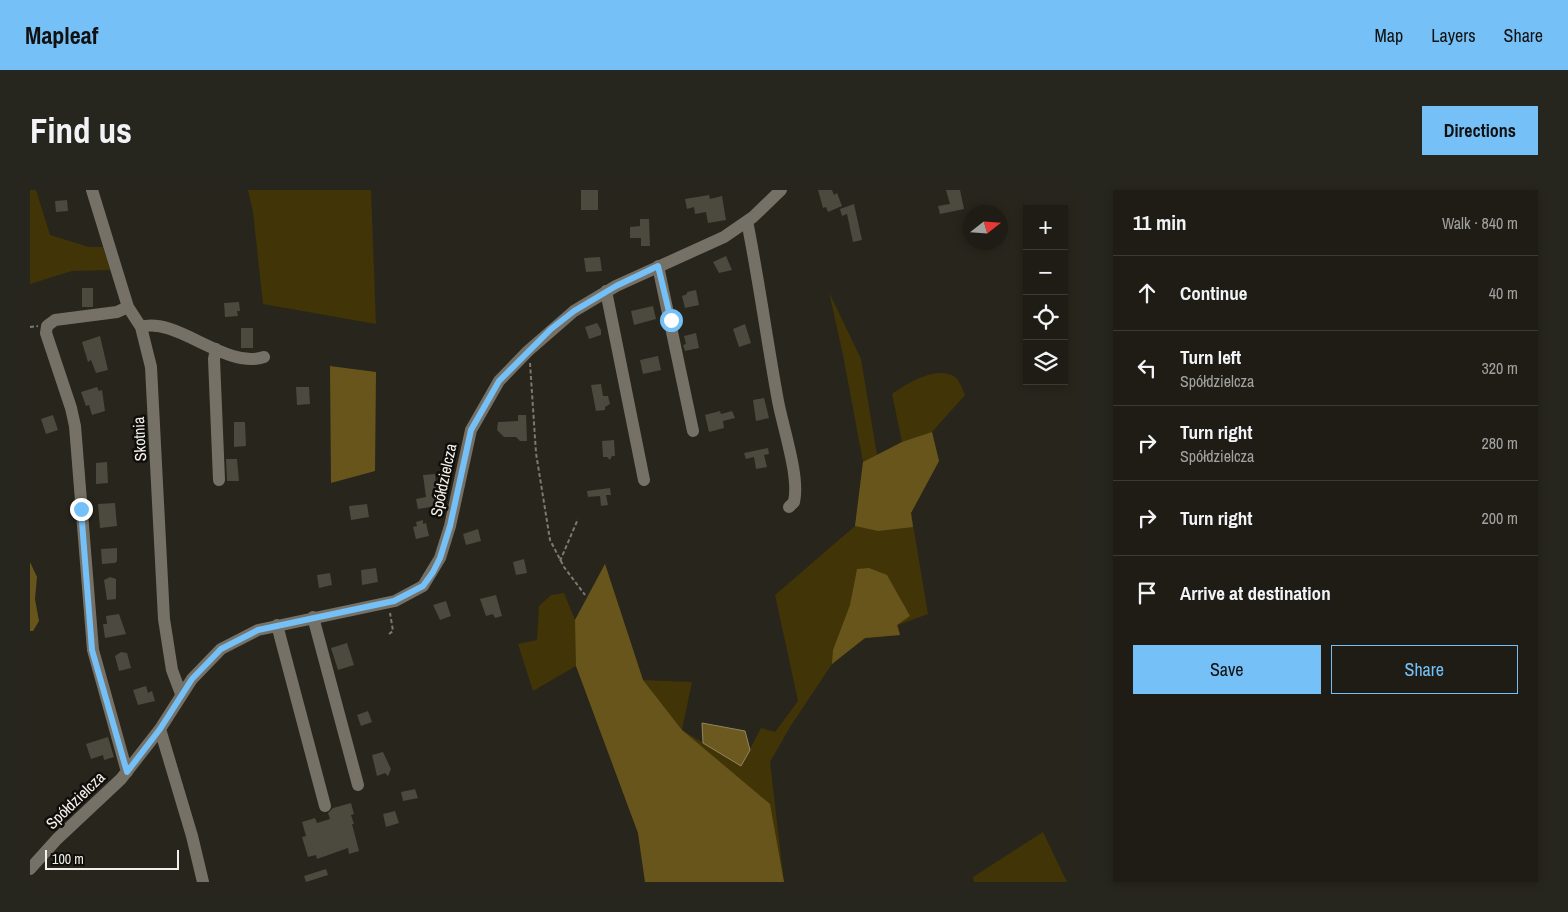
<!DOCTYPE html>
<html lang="en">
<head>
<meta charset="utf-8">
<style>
	:root { --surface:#1e1c15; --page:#26251e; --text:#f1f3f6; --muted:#a1a1a0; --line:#3c3a34; --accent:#75c0f6 }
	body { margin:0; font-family:"Archivo Narrow",sans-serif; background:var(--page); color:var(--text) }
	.controls { position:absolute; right:15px; top:15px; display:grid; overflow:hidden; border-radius:0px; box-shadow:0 2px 8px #0003 }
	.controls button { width:45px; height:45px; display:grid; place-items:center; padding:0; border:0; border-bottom:1px solid var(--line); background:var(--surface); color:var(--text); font:25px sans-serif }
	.compass { position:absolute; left:933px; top:15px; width:45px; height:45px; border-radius:50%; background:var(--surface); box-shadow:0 2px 8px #0003; rotate:73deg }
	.scale { position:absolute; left:15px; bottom:12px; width:134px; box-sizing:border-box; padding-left:5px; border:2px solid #f2f0ea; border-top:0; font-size:14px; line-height:18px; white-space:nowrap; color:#f2f0ea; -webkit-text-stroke:4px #100e0a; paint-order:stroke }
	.stop { position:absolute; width:15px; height:15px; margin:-11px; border:4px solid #75c0f6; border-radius:50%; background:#fff }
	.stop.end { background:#75c0f6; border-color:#fff; box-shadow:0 1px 5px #0008 }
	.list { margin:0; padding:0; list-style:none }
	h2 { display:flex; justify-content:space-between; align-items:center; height:65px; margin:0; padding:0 20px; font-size:21px }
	h2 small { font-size:16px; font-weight:400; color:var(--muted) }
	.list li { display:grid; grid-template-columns:32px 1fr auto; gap:15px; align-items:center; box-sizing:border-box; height:75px; padding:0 20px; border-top:1px solid var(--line) }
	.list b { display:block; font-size:19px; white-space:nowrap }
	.list p { margin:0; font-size:16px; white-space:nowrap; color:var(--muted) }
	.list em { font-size:16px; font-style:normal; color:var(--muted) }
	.actions { display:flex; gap:10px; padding:15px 20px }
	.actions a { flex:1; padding:11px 0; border:1px solid var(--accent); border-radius:0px; text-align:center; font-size:18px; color:var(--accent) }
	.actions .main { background:var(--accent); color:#111 }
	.icon { flex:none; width:28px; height:28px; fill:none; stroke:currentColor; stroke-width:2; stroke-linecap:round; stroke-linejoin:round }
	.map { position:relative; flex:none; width:1053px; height:692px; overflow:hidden; border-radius:0px }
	header { display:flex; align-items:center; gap:30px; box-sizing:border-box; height:70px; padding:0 25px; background:var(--accent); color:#111 }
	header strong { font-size:24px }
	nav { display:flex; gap:28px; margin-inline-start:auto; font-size:18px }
	.intro { display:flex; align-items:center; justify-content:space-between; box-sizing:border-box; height:120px; padding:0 30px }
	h1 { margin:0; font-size:35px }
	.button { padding:12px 22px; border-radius:0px; background:var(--accent); color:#111; font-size:18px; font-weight:700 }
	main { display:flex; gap:30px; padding:0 30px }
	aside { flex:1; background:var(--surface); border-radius:0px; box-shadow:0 2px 8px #0003 }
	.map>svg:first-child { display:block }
	.green { fill:#413407 }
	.forest { fill:#67551b }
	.water { fill:#6b591f; stroke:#94865c }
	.building { fill:#4c493f }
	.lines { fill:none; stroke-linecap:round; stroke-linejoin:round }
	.path { stroke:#7b7971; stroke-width:2; stroke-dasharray:4 2.5; stroke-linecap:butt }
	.minor { stroke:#757167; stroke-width:12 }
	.route { stroke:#75c0f6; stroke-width:6 }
	.labels { text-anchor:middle; stroke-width:5; stroke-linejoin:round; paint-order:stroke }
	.street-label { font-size:16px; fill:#f2f0ea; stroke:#100e0a }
</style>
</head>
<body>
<header>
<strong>Mapleaf</strong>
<nav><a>Map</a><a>Layers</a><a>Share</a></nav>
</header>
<div class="intro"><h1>Find us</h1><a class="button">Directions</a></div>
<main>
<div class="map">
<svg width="1053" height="692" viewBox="0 0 1053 692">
	<rect width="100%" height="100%" fill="#28251c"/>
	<!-- green -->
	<path class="green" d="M0 0H6L20 45 59 57H73L80 80 42 81 0 94Z
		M218 0H341L346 134 233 114 223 22Z
		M799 102 831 169 847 265 872 252 862 204C877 193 908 175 925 187 930 191 933 200 935 205L902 242 909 271 881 323 898 424 868 435 870 445 835 448 802 474 760 537 740 572 754 692H615L608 643 546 476 503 501 488 454 507 450 509 416 521 405 534 403 545 430 575 374 613 490 662 492 652 540 711 576 731 538 745 542 768 511 745 405 825 336 833 272 813 165Z
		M1013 642 1037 692H944L943 687Z"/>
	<!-- forest -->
	<path class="forest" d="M300 176 346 182 345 281 301 293Z
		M902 242 909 271 881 323 883 337 848 341 825 336 833 272 872 252Z
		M0 372 7 387 5 409 9 431 3 441H0Z
		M575 374 613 490 652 540 740 614 754 692H615L608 643 546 476 545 430Z
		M839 378 857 385 880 426 867 435 870 445 835 448 802 474 803 460 820 415 827 379Z"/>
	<!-- water -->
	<path class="water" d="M672 533 715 541 720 560 711 576 673 553Z"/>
	<!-- building -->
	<path class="building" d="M551 0H568V20H551Z
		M788 0H802L804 5 807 3 812 16 798 22 796 17 793 18Z
		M916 0H930L934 19 910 24 908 16 920 14Z
		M679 5 680 9 692 6 696 30 678 33 676 22 665 24 664 17 657 19 655 9Z
		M37 10 38 21 26 22 25 11Z
		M824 14 832 50 823 52 817 24 812 26 810 19Z
		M610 29H619L620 56H611V48H600V37L610 36Z
		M696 66 702 80 689 83 683 72Z
		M570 67 572 81 556 82 554 68Z
		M52 98H63V117H52Z
		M666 100 669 115 655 118 652 106 657 104V102Z
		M209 112 210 121H207L208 126 195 127 194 113Z
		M623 116 626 129 604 135 601 121Z
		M567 133 571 140V145L559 149 555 137Z
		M715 134 721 153 709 157 703 139Z
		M211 138H223V158H211Z
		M666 143 669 158 655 161 653 155 656 154 654 146Z
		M70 146 78 180 66 183 61 170 58 172 52 152Z
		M628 166 631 180 613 184 610 170Z
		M571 194 573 206H578L580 214 575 217V220L566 221 561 195Z
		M67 197 69 201 72 200 75 221 62 225 59 215 56 216 51 202Z
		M266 197H279L280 214 267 215Z
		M734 208 739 228 726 231 723 210Z
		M690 221 691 224 702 221 705 228 693 231 694 238 679 242 675 225Z
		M23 225 28 240 16 244 11 229Z
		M488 225H496L497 251H490L486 247H474L467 240 468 232 488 231Z
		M204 232H215L216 256 204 257Z
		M584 250 585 266H582L580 270 577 267H573L572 251Z
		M738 258 739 264 734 265 737 277 726 279 724 267 716 269 714 263Z
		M196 269H207L209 291H197Z
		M77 272 78 293 66 294V273Z
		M405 284 407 305 410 304 412 315 388 319 386 309 396 307 393 285Z
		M580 298 581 305H576L578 315 571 316 570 306 558 307 557 301Z
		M85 313 87 336 70 338 68 314Z
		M337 314 339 327 321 330 319 316Z
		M393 330V334L396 333 399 346 386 349 383 337 387 336 386 332Z
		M448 339 451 351 436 355 433 344Z
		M87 358V371L85 373 72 374 71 359Z
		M494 369 497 383 486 385 483 372Z
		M346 378 348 392 332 395 331 380Z
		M300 383 302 395 289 398 287 385Z
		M80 387 86 389V409L77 410 74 390Z
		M466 405 472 426 465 428 463 424 456 426 450 409Z
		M416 411 421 426 410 430 403 415Z
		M89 424 96 444 75 448 73 434H77L76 426Z
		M317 453 324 475 308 480 301 458Z
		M91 462 97 463 101 478 89 481 85 466Z
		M116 496 118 503 122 501 125 511 108 515 103 500Z
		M338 521 342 532 331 536 327 525Z
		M78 547 84 567 74 570 73 565 61 569 56 554Z
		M353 562 361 579 358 586 355 583 347 586 342 565Z
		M385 599 388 608 373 611 371 602Z
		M321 613 324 624 321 625 324 634H322L329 661 319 664 318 658 287 669 286 665 278 667 272 647 276 646 272 632 285 628 287 633 300 629 298 623 303 618Z
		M365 621 369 633 356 637 353 624Z
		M296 679 298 685 276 692 274 686Z"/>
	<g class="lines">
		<!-- path -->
		<path class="path" d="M0 137 8 136
			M500 173 506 263 520 350 534 377 555 405
			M530 371 548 329
			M359 444 363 441 360 423"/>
		<!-- minor -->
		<path class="minor" d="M62 0 98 117 111 137 121 177 134 429 142 480 151 504
			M717 31C729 91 737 151 748 211 753 238 770 287 764 312L759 317
			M628 76 663 241
			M576 101 614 290
			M111 137C146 126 196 180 234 167
			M186 159 184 169 189 290
			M283 427 328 595
			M247 435 295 616
			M130 539 162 646 173 692
			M97 582 63 460 45 236 41 218 16 143 17 136 25 130 87 122 98 117
			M0 679 27 649 91 589 130 539 162 489 191 459 228 440 365 411 393 396 410 368 420 336 441 240 469 191 498 161 544 121 586 96 694 47 723 27 751 0"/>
	</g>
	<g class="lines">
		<!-- route -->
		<path class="route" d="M51 319 62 460 97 582 130 539 162 489 191 459 228 440 364 411 393 396 403 382 410 368 420 336 441 240 469 191 521 139 544 121 586 96 628 76 641 130"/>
	</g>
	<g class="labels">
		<!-- street labels -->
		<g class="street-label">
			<text transform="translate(109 249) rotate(-93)" y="6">Skotnia</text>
			<text transform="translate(413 290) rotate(-78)" y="6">Spółdzielcza</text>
			<text transform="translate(45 610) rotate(-44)" y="6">Spółdzielcza</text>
		</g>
	</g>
</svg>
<div class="controls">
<button>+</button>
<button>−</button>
<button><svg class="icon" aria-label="locate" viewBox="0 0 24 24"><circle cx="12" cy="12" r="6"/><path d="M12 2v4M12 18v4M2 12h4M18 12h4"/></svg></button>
<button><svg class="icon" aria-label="layers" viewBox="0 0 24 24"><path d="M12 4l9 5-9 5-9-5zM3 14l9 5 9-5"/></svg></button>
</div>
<svg class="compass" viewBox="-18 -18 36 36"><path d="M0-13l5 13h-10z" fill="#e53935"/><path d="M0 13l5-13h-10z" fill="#a1a1a0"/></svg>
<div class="scale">100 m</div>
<div class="stop" style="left:641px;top:130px"></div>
<div class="stop end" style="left:51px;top:319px"></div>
</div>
<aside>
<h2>11 min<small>Walk · 840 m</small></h2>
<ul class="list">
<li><svg class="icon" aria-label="ahead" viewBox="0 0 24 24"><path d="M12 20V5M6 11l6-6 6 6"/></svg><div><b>Continue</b></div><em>40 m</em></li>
<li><svg class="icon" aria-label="left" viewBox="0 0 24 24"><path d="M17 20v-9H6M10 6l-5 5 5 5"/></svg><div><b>Turn left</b><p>Spółdzielcza</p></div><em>320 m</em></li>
<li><svg class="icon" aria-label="right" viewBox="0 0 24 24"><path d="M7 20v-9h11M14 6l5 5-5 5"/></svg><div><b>Turn right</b><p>Spółdzielcza</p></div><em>280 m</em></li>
<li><svg class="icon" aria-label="right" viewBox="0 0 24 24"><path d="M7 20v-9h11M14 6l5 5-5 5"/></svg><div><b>Turn right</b></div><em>200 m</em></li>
<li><svg class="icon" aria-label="arrive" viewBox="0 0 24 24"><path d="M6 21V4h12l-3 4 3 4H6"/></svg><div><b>Arrive at destination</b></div></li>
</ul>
<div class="actions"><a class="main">Save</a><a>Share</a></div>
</aside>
</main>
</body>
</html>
